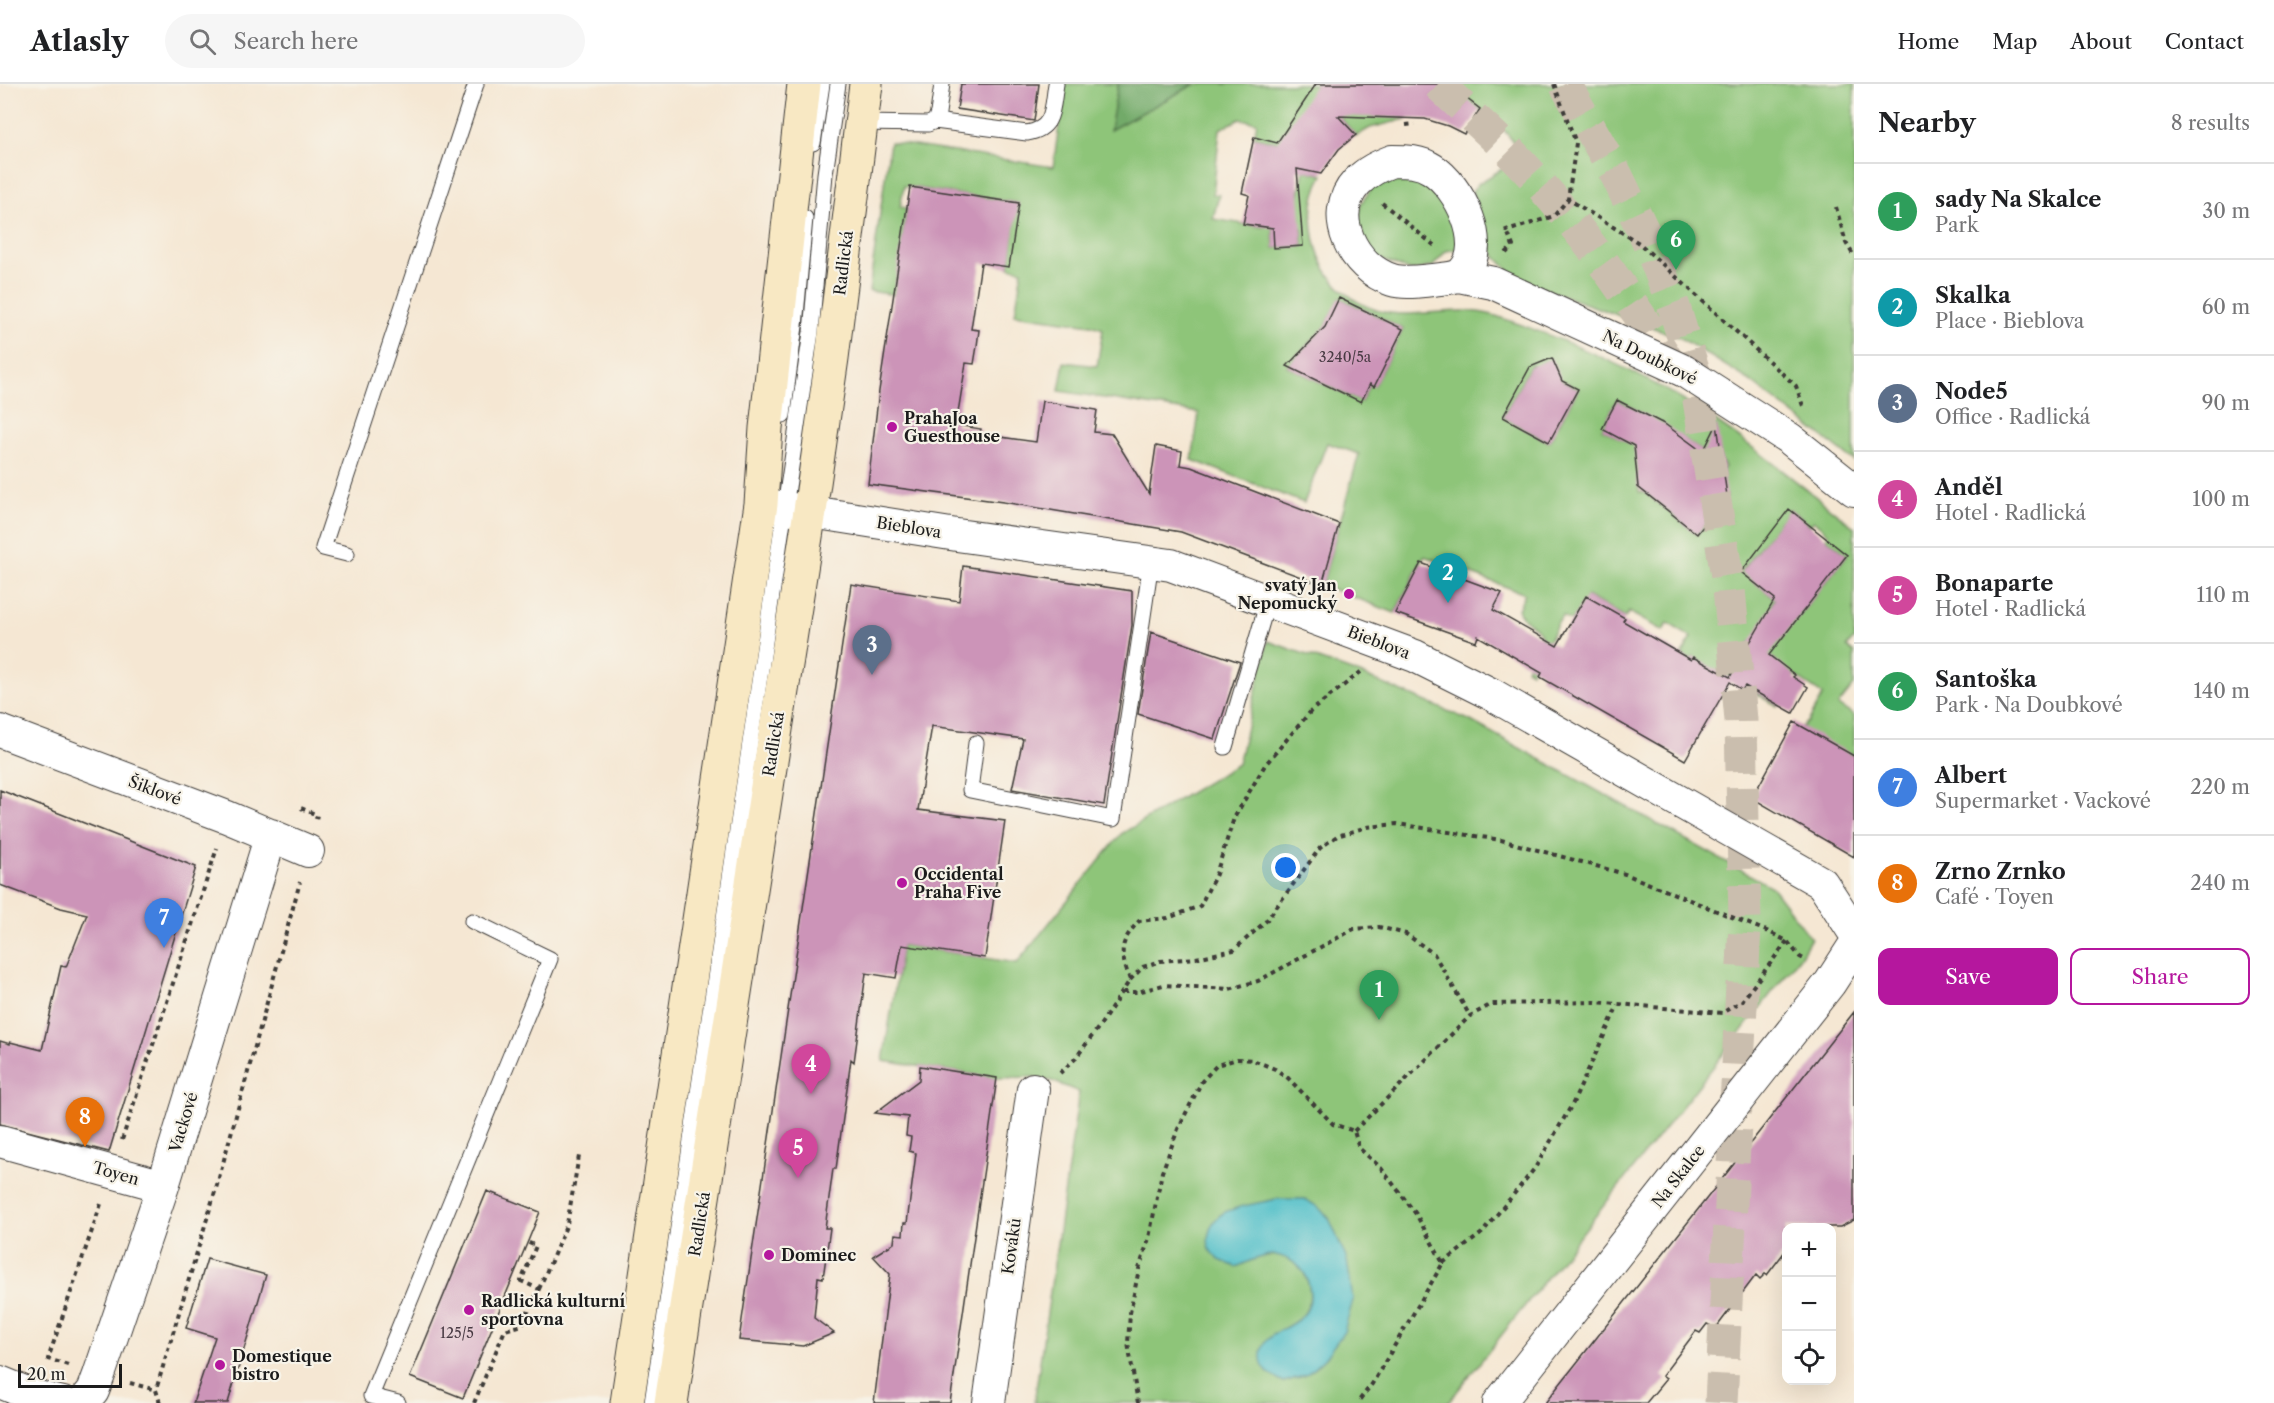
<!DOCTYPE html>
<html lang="en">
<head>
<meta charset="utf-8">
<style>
	:root { --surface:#fff; --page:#f6f6f6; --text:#202124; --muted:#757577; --line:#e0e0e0; --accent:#b5179e }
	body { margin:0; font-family:"Libre Caslon Text",serif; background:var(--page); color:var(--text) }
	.controls { position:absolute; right:18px; bottom:18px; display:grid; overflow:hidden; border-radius:12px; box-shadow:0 6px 24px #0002 }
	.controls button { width:54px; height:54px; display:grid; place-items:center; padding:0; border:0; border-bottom:2px solid var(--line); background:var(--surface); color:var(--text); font:30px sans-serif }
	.scale { position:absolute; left:18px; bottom:15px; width:104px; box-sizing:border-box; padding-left:6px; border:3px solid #1c1c1c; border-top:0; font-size:16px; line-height:21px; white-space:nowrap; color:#1c1c1c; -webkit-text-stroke:4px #f7f3e8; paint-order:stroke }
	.you { position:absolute; left:1286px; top:784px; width:21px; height:21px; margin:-15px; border:4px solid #fff; border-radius:50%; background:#1a73e8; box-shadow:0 0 0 9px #1a73e833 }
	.badge { display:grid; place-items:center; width:39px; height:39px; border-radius:50%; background:var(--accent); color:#fff; font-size:20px; font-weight:700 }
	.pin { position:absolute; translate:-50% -50px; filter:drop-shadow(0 2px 3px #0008) }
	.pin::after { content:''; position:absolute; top:32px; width:21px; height:18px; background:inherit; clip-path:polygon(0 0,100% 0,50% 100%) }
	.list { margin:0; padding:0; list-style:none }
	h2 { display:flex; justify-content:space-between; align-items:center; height:78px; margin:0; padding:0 24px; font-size:26px }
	h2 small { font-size:20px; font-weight:400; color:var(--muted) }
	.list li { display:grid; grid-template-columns:39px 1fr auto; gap:18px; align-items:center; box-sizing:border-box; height:96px; padding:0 24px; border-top:2px solid var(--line) }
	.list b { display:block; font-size:22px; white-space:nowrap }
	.list p { margin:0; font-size:20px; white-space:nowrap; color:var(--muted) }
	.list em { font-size:20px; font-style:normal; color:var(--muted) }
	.actions { display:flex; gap:12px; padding:18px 24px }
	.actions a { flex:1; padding:14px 0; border:2px solid var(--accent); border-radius:12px; text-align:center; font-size:21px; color:var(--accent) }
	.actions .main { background:var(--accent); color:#fff }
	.icon { flex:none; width:33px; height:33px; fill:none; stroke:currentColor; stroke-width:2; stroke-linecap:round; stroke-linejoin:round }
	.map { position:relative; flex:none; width:1854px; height:1319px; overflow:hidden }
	header { display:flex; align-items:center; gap:36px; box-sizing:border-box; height:84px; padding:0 30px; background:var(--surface); border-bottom:2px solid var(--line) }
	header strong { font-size:28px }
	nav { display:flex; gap:33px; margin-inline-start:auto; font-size:21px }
	.search { width:420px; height:54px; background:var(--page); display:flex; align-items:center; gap:15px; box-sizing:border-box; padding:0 21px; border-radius:33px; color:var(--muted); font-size:22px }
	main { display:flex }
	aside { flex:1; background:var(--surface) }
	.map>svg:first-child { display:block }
	.green { fill:#8ec579; stroke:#55704a; stroke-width:1.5; fill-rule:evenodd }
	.forest { fill:#72aa69; stroke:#476342; stroke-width:1.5 }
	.water { fill:#52c0c9; stroke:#376e72; stroke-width:1.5 }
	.building { fill:#cc94b8 }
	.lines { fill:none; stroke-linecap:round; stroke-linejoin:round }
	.highway-tunnel { stroke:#cabeae; stroke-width:33; stroke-dasharray:33 16; stroke-linecap:butt }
	.lane-casing { stroke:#3d3a37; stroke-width:17 }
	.street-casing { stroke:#3d3a37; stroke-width:34 }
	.secondary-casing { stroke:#3d3a37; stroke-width:35 }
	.path { stroke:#3d3a37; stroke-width:4; stroke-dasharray:4.5 4.5; stroke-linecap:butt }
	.lane { stroke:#fff; stroke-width:15 }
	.street { stroke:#fff; stroke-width:32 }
	.secondary { stroke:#f8e8c3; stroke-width:33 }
	.poi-dot { fill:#b5179e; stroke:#f7f3e8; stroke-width:2 }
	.labels { text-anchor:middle; stroke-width:4.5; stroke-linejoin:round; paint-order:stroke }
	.number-label { font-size:14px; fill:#483a43 }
	.street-label { font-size:16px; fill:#1c1c1c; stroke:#f7f3e8 }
	.poi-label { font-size:16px; font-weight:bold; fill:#1c1c1c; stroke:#f7f3e8; text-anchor:start }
</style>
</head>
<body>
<header>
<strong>Atlasly</strong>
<div class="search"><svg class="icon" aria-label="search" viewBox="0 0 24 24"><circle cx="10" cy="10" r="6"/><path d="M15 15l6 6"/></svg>Search here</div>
<nav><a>Home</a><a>Map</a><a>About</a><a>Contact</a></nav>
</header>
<main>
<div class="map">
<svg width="1854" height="1319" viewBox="0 0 1854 1319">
	<rect width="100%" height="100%" fill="#f7f3e8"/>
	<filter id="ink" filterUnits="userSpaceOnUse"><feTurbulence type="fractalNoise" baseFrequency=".0167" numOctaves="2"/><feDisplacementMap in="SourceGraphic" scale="12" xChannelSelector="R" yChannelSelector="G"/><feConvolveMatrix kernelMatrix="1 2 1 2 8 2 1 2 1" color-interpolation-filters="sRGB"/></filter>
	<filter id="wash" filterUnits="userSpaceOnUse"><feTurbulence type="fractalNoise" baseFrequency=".008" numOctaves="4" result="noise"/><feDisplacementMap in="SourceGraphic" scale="24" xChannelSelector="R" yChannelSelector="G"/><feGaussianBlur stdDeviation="1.35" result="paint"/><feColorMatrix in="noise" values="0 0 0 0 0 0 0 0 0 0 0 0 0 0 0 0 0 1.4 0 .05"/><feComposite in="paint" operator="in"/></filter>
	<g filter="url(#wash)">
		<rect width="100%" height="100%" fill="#f5e7d3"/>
		<!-- green -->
		<path class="green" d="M1065 0H1118L1111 45 1195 0H1405L1406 35 1370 44 1356 52 1332 24 1280 59 1254 53 1257 38 1240 35 1220 45 1213 110 1219 111 1213 135 1262 143 1293 138 1304 86 1323 91C1302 128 1313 183 1347 210 1396 250 1444 215 1496 232 1561 254 1628 282 1686 318 1746 355 1799 400 1854 443V555L1847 563 1854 569V601L1838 621 1854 632V672L1796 648 1808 638 1823 611 1794 591 1777 622 1693 573 1691 576 1682 570 1692 554 1668 539 1663 547 1629 528 1625 534 1587 512 1572 537 1562 532 1531 588 1526 585C1531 577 1538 568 1541 559 1547 544 1523 542 1518 525L1525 510 1424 472 1395 529 1322 501 1359 370 1327 359 1304 419 1192 376 1199 329 1059 307 1064 278 1097 282 1103 245 1091 241 1015 230 1022 186 1009 183 1018 119 904 102 900 123 907 124 895 211 869 207 890 58 1053 83ZM1302 144 1303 162 1274 164 1273 146ZM1340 214 1403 245 1374 302 1370 300 1361 318 1287 282 1325 243ZM1546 277 1555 293 1578 305 1549 358 1503 333 1531 281 1537 283 1541 279ZM1617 316 1646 331 1631 360 1602 345ZM1679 351 1703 368 1719 373 1725 383 1716 396 1727 412 1697 450 1644 408H1639L1638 399ZM1790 425 1810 441 1814 437 1829 450 1826 454 1847 471 1795 537 1772 519 1775 515 1741 487ZM1751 557 1776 577 1760 604 1732 589Z
			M1449 0H1854V377L1749 296 1679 253 1517 195 1495 172 1486 155 1472 107 1479 99 1523 72C1505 44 1491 30 1461 15L1464 10 1460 4Z
			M1410 87 1454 122 1458 165 1446 167 1433 182 1411 187 1377 174 1364 155 1359 137 1361 119 1378 96Z
			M1268 557 1360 590 1469 636 1772 803 1811 854 1800 873 1448 1319H1034L1079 1008 1052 997 1034 993 997 994 883 977 902 861 1017 879 1121 750 1238 680ZM1276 1115H1305L1324 1275 1306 1291 1284 1298 1279 1247C1288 1243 1300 1238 1305 1228 1318 1207 1303 1173 1277 1171 1263 1170 1248 1178 1236 1183L1224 1129Z"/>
		<!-- forest -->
		<path class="forest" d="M1118 0H1195L1110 46Z"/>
		<!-- water -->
		<path class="water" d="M1276 1115H1305L1318 1123 1329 1134 1347 1176 1353 1216 1344 1248 1324 1275 1306 1291 1284 1298C1271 1292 1259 1286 1261 1269 1265 1237 1324 1248 1307 1195 1303 1184 1292 1176 1280 1172 1267 1168 1248 1178 1236 1183 1230 1180 1223 1178 1218 1175 1201 1162 1208 1137 1225 1128 1241 1121 1260 1119 1276 1115Z"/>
		<g id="blocks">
			<!-- building -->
			<path class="building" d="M961 0H1039L1034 37 957 25Z
				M1316 0H1449L1460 4 1466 14 1480 25 1464 50 1448 42 1425 35 1338 32 1356 51 1339 65 1321 90 1297 85 1303 162 1274 164 1273 144 1243 140 1249 111 1242 109 1254 53 1277 59Z
				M910 103 1019 119 1009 183 981 179 971 245 979 246 977 262 974 280 966 279 956 341 981 345 980 350 1036 358 1042 317 1097 326 1094 348 1112 350 1149 410 1156 362 1182 367 1180 381 1191 383 1339 440 1322 501 1181 448 1003 418 868 400 879 307Z
				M1339 214 1403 245 1374 303 1370 300 1361 318 1287 282 1325 243Z
				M1552 274 1562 297 1578 305 1549 358 1503 333 1530 283Z
				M1617 316 1664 340 1662 338 1703 368 1717 340 1727 412 1697 450 1638 403 1634 362 1602 345Z
				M1789 425 1847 471 1769 571 1795 591 1793 593 1808 603 1793 629 1745 602 1742 606 1730 598 1685 676 1540 593 1542 589 1478 552 1476 558 1395 529 1421 479 1502 509 1493 526 1557 562 1586 512 1625 534 1623 537 1670 564 1691 576 1693 573 1730 593 1775 515 1741 488Z
				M963 482 1132 507V541L1104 721 1012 705 1023 655 932 642 918 726 1005 737 985 874 902 861 896 894 866 889 854 978 851 975 836 1085H833L825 1144H830L823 1194 818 1193 814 1234 834 1249 803 1262 739 1256 851 500 959 517Z
				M1151 548 1240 578 1215 655 1138 630Z
				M1794 638 1854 672V773L1752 714Z
				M0 706 196 783 109 1068 0 1040V957L10 960V958L42 966 61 882 66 883 87 830 61 824 0 801Z
				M1854 928V1136L1840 1143H1786V1166L1767 1191 1765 1190 1760 1195 1756 1191 1716 1244 1707 1240 1700 1249 1696 1247 1662 1292 1666 1295 1646 1319H1545Z
				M920 982 997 994 950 1319H874L890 1190 873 1172 894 1159 895 1150 903 1151 904 1139H907L916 1069 909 1067 911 1053 906 1052 908 1033 875 1029 919 996Z
				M487 1107 540 1128 463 1314 410 1293Z
				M207 1175 266 1191 228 1319H193L215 1253 186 1244Z"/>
		</g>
	</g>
	<g filter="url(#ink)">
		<use href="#blocks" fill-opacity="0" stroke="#3d3a37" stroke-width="1.5"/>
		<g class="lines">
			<!-- highway-tunnel -->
			<path class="highway-tunnel" d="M1438 0C1469 30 1502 58 1530 89 1588 153 1637 222 1679 297
				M1565 0 1617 92 1648 157 1674 223 1695 291 1729 505 1741 636 1745 842 1721 1319"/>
			<!-- lane casing -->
			<g class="lane-casing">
				<path id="lane" d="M935 37 1027 49C1055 45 1052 23 1056 0
					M860 39 928 40 935 37 938 29 942 0
					M813 59 822 0
					M783 331 795 242 805 134
					M347 470 323 464 476 0
					M976 659 970 706 1113 735 1151 478
					M1225 663 1268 517
					M398 1319 371 1312 550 875 472 837
					M652 1319 811 248 825 90 838 0"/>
			</g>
			<!-- street casing -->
			<g class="street-casing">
				<path id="street" d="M1392 77C1407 77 1420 77 1432 85 1459 102 1489 161 1463 188 1456 195 1444 194 1433 196 1421 197 1405 200 1392 196 1353 184 1326 131 1357 98 1368 87 1379 82 1392 77Z
					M1459 192 1493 199 1684 287 1790 355 1854 406
					M761 420 957 451 1171 481 1415 572 1491 610 1822 799 1854 848
					M0 647 227 733 308 767
					M0 1057 163 1102
					M0 1298 34 1312 63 1319
					M83 1319 93 1307 99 1291 163 1102 271 751
					M989 1319 1033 1005
					M1499 1319 1830 899 1854 862"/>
			</g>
			<!-- secondary casing -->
			<g class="secondary-casing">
				<path id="secondary" d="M627 1319 761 420 766 344 804 0
					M671 1319 810 427 832 274 866 0"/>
			</g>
			<!-- path -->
			<path class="path" d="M1554 0 1576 59 1568 115 1639 159 1796 302 1803 322
				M1406 41 1415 40
				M1382 119 1435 162
				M1836 123 1846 159 1854 172
				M1506 144 1507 147 1554 132 1568 115
				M1506 169 1513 162 1507 147
				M301 724 317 731 316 735
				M1130 896C1120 868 1118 860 1139 837L1168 834 1200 822 1216 790 1234 734 1265 681 1311 627 1362 587
				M1123 908H1138L1163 901 1229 905 1258 897 1354 845 1379 843 1406 850 1434 870 1470 932
				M1060 989 1075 975 1101 940 1130 896 1143 883 1160 877 1196 874 1234 866 1266 837 1320 764 1337 752 1367 743 1397 740 1501 756 1625 790 1769 848 1787 857 1800 873 1806 876
				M1354 1047 1470 932 1492 920 1595 918 1722 929 1742 917 1787 857
				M122 1056 217 764
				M1443 1179 1482 1149 1535 1084 1573 1019 1618 921
				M539 1205 567 1140 579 1072
				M68 1281 48 1275 101 1120
				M130 1299 156 1306
				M160 1319 156 1306 217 1101 300 798
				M474 1319 505 1246 522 1241 539 1205 521 1197 536 1162 527 1158
				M1138 1319 1128 1259 1130 1229 1139 1185 1149 1154 1162 1088 1178 1045 1202 997 1217 981 1237 975 1253 976 1275 985 1288 994 1333 1040 1354 1047 1359 1064 1381 1084 1416 1130 1443 1179 1372 1300 1357 1319"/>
			<!-- lane -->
			<use href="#lane" class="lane"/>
			<!-- street -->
			<use href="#street" class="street"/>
			<!-- secondary -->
			<use href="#secondary" class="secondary"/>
		</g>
	</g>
	<!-- markers -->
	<g class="poi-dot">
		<circle cx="892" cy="343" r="6"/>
		<circle cx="1349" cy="510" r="6"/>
		<circle cx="902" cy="799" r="6"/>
		<circle cx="769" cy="1171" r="6"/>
		<circle cx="469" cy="1226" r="6"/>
		<circle cx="220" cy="1281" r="6"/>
	</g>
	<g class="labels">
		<!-- number labels -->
		<g class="number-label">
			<text x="1345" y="278">3240/5a</text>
			<text x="457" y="1254">125/5</text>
		</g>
		<!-- street labels -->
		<g class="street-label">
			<text transform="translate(843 179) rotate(-83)" y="6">Radlická</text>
			<text transform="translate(1650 273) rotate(26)" y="6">Na Doubkové</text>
			<text transform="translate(909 443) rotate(9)" y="6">Bieblova</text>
			<text transform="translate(1379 558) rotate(21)" y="6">Bieblova</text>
			<text transform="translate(773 660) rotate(-81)" y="6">Radlická</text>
			<text transform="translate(155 706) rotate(21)" y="6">Šiklové</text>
			<text transform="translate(183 1038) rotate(-73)" y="6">Vackové</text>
			<text transform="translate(116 1089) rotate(16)" y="6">Toyen</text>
			<text transform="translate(1678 1092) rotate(-52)" y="6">Na Skalce</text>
			<text transform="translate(699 1140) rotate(-81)" y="6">Radlická</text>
			<text transform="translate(1011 1162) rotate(-82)" y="6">Kováků</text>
		</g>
		<!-- poi labels -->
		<g class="poi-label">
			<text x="904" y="340">PrahaJoa<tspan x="904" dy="18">Guesthouse</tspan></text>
			<text x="1337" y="507" text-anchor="end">svatý Jan<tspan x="1337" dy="18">Nepomucký</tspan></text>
			<text x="914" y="796">Occidental<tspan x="914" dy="18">Praha Five</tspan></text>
			<text x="781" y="1177">Dominec</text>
			<text x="481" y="1223">Radlická kulturní<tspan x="481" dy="18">sportovna</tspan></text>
			<text x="232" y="1278">Domestique<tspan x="232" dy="18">bistro</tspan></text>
		</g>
	</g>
</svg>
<div class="controls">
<button>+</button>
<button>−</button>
<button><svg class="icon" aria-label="locate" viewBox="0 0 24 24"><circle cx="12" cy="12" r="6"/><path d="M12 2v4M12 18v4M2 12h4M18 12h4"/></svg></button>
</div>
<div class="scale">20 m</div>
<div class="you"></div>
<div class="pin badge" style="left:1379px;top:936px;background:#2e9e5b">1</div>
<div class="pin badge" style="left:1448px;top:519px;background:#0f9aa8">2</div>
<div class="pin badge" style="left:872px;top:591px;background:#5c6f8a">3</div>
<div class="pin badge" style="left:811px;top:1010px;background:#d1479c">4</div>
<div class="pin badge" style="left:798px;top:1094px;background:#d1479c">5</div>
<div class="pin badge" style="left:1676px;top:186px;background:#2e9e5b">6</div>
<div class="pin badge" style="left:164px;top:864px;background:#3f7fe0">7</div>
<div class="pin badge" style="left:85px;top:1063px;background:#e8710a">8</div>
</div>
<aside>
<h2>Nearby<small>8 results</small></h2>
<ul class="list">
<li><span class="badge" style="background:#2e9e5b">1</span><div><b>sady Na Skalce</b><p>Park</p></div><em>30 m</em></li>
<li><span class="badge" style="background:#0f9aa8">2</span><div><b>Skalka</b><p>Place · Bieblova</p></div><em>60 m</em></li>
<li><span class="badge" style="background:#5c6f8a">3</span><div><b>Node5</b><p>Office · Radlická</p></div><em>90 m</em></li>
<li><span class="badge" style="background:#d1479c">4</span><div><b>Anděl</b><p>Hotel · Radlická</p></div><em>100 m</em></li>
<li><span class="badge" style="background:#d1479c">5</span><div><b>Bonaparte</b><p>Hotel · Radlická</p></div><em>110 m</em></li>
<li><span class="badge" style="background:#2e9e5b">6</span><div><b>Santoška</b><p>Park · Na Doubkové</p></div><em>140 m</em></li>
<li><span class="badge" style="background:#3f7fe0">7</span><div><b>Albert</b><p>Supermarket · Vackové</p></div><em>220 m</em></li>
<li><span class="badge" style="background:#e8710a">8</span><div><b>Zrno Zrnko</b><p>Café · Toyen</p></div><em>240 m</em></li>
</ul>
<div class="actions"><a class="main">Save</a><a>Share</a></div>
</aside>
</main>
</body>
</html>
